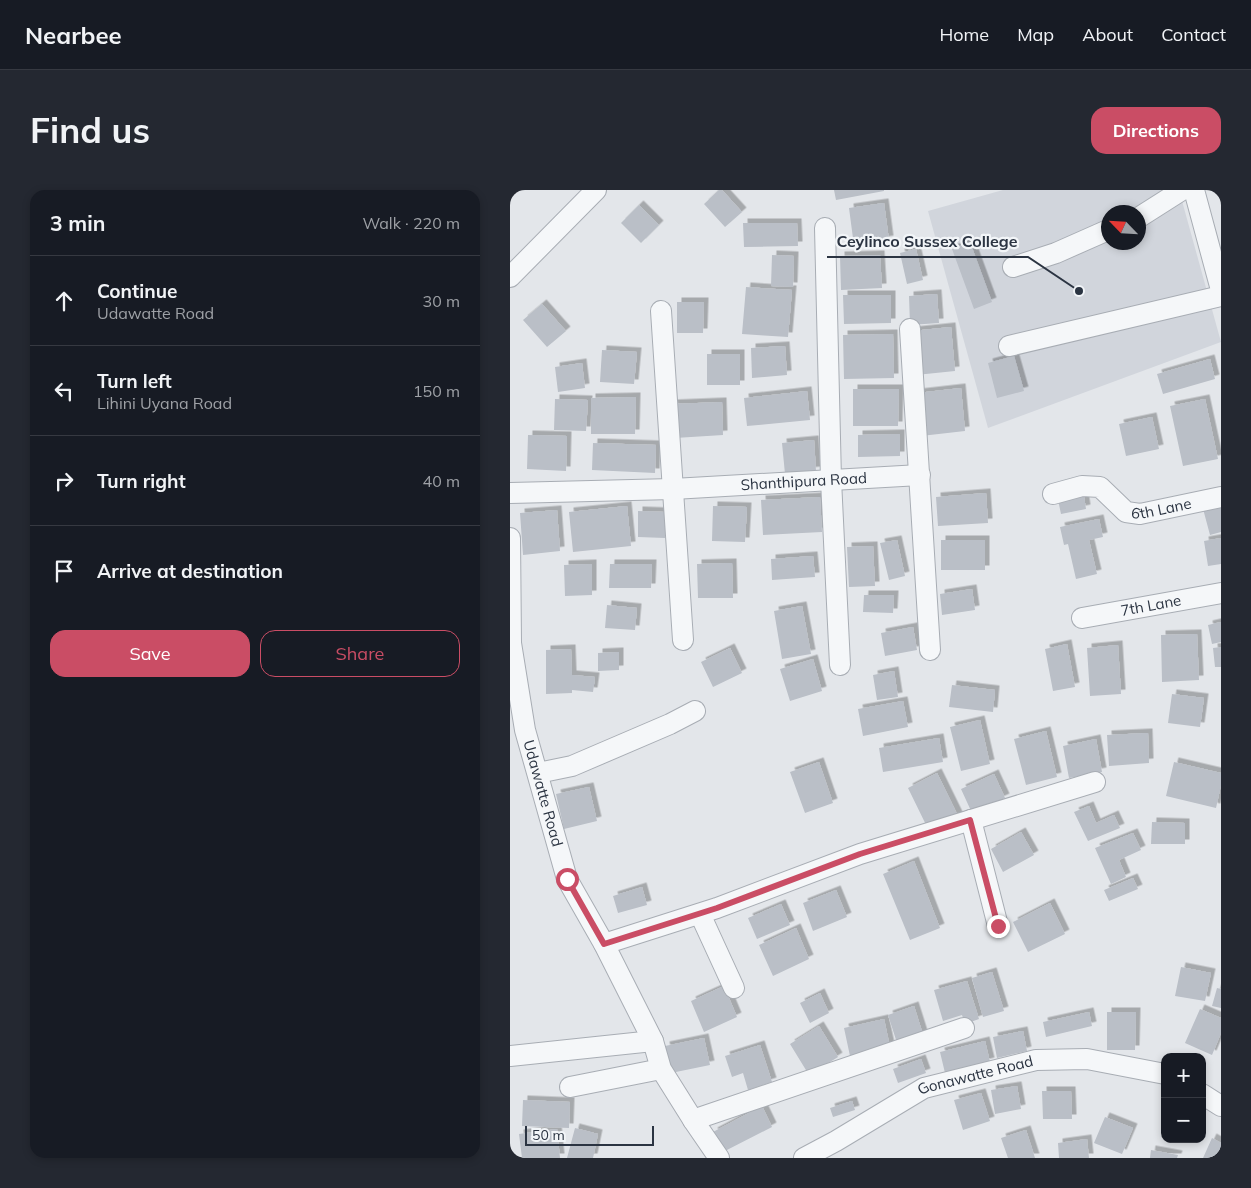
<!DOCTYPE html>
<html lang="en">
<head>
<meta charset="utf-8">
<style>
	:root { --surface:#171b24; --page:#242831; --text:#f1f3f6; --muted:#9ea1a6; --line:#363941; --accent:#ca4d65 }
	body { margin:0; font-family:Mulish,sans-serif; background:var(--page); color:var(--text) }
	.controls { position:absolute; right:15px; bottom:15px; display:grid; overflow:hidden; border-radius:10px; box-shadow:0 2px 8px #0003 }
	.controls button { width:45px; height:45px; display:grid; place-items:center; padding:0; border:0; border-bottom:1px solid var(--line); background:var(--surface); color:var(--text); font:25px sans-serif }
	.compass { position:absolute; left:591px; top:15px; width:45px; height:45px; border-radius:50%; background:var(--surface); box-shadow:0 2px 8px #0003; rotate:295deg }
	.scale { position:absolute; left:15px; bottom:12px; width:129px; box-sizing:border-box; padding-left:5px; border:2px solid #2b3442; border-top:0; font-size:14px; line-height:18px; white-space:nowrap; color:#2b3442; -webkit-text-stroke:4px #f2f5f8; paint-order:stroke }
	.stop { position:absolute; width:15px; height:15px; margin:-11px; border:4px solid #ca4d65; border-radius:50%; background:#fff }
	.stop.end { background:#ca4d65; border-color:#fff; box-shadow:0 1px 5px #0008 }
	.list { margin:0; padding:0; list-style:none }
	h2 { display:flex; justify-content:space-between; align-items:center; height:65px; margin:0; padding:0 20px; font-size:21px }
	h2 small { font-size:16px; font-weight:400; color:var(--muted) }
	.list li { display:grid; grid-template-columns:32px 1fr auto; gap:15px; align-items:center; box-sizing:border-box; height:90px; padding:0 20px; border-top:1px solid var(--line) }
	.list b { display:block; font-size:19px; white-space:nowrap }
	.list p { margin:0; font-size:16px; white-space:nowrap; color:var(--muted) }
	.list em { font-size:16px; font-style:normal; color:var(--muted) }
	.actions { display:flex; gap:10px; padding:15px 20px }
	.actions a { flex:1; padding:11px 0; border:1px solid var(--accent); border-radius:15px; text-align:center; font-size:18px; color:var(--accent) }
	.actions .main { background:var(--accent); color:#fff }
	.icon { flex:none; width:28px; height:28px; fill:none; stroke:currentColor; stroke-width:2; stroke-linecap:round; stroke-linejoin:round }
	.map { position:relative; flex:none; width:711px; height:968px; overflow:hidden; border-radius:15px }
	header { display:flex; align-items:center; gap:30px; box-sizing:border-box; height:70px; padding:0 25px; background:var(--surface); border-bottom:1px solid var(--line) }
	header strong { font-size:24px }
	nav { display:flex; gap:28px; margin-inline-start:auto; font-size:18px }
	.intro { display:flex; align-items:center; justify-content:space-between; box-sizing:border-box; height:120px; padding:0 30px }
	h1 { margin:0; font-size:35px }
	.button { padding:12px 22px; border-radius:15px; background:var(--accent); color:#fff; font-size:18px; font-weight:700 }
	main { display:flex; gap:30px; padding:0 30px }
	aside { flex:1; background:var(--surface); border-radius:15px; box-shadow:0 2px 8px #0003 }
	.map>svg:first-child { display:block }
	.built { fill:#d1d5dc; fill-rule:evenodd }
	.building { fill:#babfc7; filter:url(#shadow) }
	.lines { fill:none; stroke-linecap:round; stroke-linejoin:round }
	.minor-casing { stroke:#a8adb4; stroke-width:22 }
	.minor { stroke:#f5f7f9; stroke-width:20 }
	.route { stroke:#ca4d65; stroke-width:6 }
	.labels { text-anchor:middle; stroke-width:4.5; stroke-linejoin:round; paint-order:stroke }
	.street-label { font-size:15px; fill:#2b3442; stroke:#f2f5f8 }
	.leader { fill:none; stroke:#2b3442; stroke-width:2 }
	.callout-dot { fill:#2b3442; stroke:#f2f5f8; stroke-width:2 }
	.callout-label { font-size:16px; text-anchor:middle; font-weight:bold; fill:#2b3442; stroke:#f2f5f8; stroke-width:4.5; stroke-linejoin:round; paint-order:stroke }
</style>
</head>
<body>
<header>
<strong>Nearbee</strong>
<nav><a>Home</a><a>Map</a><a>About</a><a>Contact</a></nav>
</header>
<div class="intro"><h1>Find us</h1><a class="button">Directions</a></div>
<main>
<aside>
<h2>3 min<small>Walk · 220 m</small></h2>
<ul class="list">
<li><svg class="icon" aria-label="ahead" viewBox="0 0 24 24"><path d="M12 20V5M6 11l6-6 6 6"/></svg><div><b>Continue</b><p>Udawatte Road</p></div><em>30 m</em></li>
<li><svg class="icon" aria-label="left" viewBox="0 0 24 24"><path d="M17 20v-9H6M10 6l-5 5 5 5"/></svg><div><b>Turn left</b><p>Lihini Uyana Road</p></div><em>150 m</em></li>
<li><svg class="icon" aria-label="right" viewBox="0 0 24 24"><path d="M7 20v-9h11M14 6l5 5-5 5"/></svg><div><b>Turn right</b></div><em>40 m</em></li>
<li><svg class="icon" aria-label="arrive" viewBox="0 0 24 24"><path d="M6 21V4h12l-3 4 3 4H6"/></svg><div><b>Arrive at destination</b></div></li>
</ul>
<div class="actions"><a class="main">Save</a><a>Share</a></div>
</aside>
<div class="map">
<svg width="711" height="968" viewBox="0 0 711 968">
	<defs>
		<filter id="shadow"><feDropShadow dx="4.5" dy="-4.5" stdDeviation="0" flood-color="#0004"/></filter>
	</defs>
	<rect width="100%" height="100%" fill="#e3e6ea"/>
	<!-- built -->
	<path class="built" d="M493 0H669L711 152 478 238 418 21ZM598 22H628V52H598Z"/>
	<!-- building -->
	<path class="building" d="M209 0H212L232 22 215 37 194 14Z
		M324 0H374V1L326 10Z
		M374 13 379 50 344 56 339 18Z
		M129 15 149 35 131 53 111 33Z
		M233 33H287L288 56 234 57Z
		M460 52 482 112 464 119 442 59Z
		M406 59 413 90 397 94 390 63Z
		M262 65 284 66 283 97 261 96Z
		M370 65 372 98 331 100 330 66Z
		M236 97 282 100 278 147 232 144Z
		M427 104 429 133 400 135 399 106Z
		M333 105H381V133L334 134Z
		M167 112H194L193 143H167Z
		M32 114 56 141 37 157 13 130Z
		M441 137 445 181 406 185 402 141Z
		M383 144 384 188 334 189 333 145Z
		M275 156 277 185 242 188 241 158Z
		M92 160 127 162 124 194 90 192Z
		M197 164H230V195H197Z
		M504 166 514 201 487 208 478 173Z
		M700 169 705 189 653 204 647 184Z
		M72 173 75 198 48 202 45 177Z
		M451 198 455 241 411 246 407 203Z
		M343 199H389L388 236H343Z
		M297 201 300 230 237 236 234 208Z
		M126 207 125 244H81V208Z
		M45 209 78 210 76 241 44 240Z
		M695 209 708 269 673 276 660 216Z
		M212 212 213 245 165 248 163 214Z
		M642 227 649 259 616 266 609 234Z
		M390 244V266L348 267V245Z
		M18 245 57 246 56 281 17 279Z
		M304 250 306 281 275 284 272 253Z
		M83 253 146 255 145 283 82 280Z
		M573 300 576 319 551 324 547 305Z
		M476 303 478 333 428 336 426 307Z
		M310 307 312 342 253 345 251 310Z
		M711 310V342L700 345 692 315Z
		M117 316 121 356 63 362 59 322Z
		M203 316 237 317 235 352 202 351Z
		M47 320 50 361 13 365 10 323Z
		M128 321 155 322V348L128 347Z
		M589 329 593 347 579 350 587 384 566 389 558 354 554 355 550 337Z
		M711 348V374L698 376 694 351Z
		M387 350 395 386 379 390 370 353Z
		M431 350H475V380H431Z
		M363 356 365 396 339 397 337 357Z
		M303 366 305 387 262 390 261 369Z
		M222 373 223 408H188L187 374Z
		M82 374V405L55 406 54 375Z
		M100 374H142L141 398H99Z
		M462 399 465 420 432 425 430 404Z
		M354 405H384L383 423 353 422Z
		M97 415 127 418 125 440 95 438Z
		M292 416 301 464 272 469 264 421Z
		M711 432V452L702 454 698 435Z
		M403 437 407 460 375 466 371 443Z
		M687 444 689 490 652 492 651 445Z
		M557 454 565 497 543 501 535 459Z
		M608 455 611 504 580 506 577 458Z
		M711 457V477H705L703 458Z
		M220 458 232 483 203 497 191 472Z
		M61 459 62 485 85 487 83 502 62 500V503L36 504V460Z
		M109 462V480L88 481V463Z
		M303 469 312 501 280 511 270 479Z
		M384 481 388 507 367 510 363 485Z
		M442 495 485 500 483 522 439 517Z
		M662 504 694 508 690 537 658 533Z
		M393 511 398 537 353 546 348 519Z
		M470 530 480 574 451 581 440 537Z
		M536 541 547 587 516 595 504 549Z
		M638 543 639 573 599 576 597 545Z
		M429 548 433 572 373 582 369 558Z
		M586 549 592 582 559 588 553 556Z
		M309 572 323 613 295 623 280 582Z
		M664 572 711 583V595L706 618 656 606Z
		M427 583 449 628 420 643 398 598Z
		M484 584 495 608 462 623 451 599Z
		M79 597 87 631 54 639 46 604Z
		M579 616 586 633 604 625 610 638 578 651 564 622Z
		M642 632 675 633V654H641Z
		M511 642 524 665 493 682 481 659Z
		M623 643 631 660 609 670 616 687 601 694 585 658Z
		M404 671 430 738 400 750 373 684Z
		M623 688 628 699 599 711 594 700Z
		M132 697 137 715 108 723 103 706Z
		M326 700 337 727 303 741 293 713Z
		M540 713 555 744 518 762 503 732Z
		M271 714 280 735 247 749 238 728Z
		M286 738 299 769 263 786 249 755Z
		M671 777 701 783 695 811 665 806Z
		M482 782 494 821 473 827 462 788Z
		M457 791 469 829 455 834 452 825 433 831 424 800Z
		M214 796 227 827 194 842 181 811Z
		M707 798 711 799V818L702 816Z
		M310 803 319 823 300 833 290 813Z
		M404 816 415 851 389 859 378 825Z
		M690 819 711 828V843L702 865 675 853Z
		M579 822 582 836 536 847 533 832Z
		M597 822H626L625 860H597Z
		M374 829 380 857 340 866 334 838Z
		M309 836 328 867 299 885 280 854Z
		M513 841 517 861 487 868 483 847Z
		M194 848 200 875 161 883 155 856Z
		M475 851 480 872 435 883 430 862Z
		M250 855 262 892 238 900 233 883 222 887 215 866Z
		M411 869 416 883 388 893 383 879Z
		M507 896 511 919 485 924 481 900Z
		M532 901H561L562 929H533Z
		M471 903 480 931 453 940 444 910Z
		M13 910 60 912 59 938 12 936Z
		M342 911 345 920 323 927 320 918Z
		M252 916 262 937 213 962 203 942Z
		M595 927 623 938 612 964 584 953Z
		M65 938 88 944 83 968H57Z
		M47 939 50 968H12L9 944Z
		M516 940 525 968H498L491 948Z
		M702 948 711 953V968H693Z
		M577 949 579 968H549L548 953Z
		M641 960 668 965 667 968H640Z"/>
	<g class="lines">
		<!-- minor casing -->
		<g class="minor-casing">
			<g id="minor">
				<path d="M684 0 711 100"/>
				<path d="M628 28 672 0"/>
				<path d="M315 38 321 290 330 475"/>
				<path d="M503 77 546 63 598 40"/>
				<path d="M0 87 86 0"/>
				<path d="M151 121 173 450"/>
				<path d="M400 139 420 460"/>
				<path d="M499 156 711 106"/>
				<path id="s1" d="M0 303 163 299 410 285"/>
				<path id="s2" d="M543 304 572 296 590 297 616 322 630 324 711 307"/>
				<path id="s3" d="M0 348 1 453 15 540 57 689 94 754 143 851 151 879 183 930 209 968"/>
				<path id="s4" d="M572 428 711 403"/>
				<path d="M28 583 62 576 160 534 185 521"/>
				<path d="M461 630 488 736"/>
				<path d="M190 724 224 798"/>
				<path d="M94 754 207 718 350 664 585 592"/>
				<path d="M0 866 143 851"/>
				<path d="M60 897 151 879"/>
				<path d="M692 904 711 916"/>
				<path d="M183 930 454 838"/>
				<path id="s5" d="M294 968 326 951 414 898 526 870 577 869 655 884"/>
			</g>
		</g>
		<!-- minor -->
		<use href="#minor" class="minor"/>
	</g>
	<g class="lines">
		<!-- route -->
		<path class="route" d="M57 689 94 754 207 718 350 664 460 630 488 736"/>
	</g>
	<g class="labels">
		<!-- street labels -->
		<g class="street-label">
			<text dy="5" stroke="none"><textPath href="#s1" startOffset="294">Shanthipura Road</textPath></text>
			<text dy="5" stroke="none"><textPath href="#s2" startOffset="120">6th Lane</textPath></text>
			<text dy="5" stroke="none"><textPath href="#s4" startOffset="70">7th Lane</textPath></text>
			<text dy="5" stroke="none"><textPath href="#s3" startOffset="259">Udawatte Road</textPath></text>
			<text dy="5" stroke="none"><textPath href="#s5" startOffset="192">Gonawatte Road</textPath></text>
		</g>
	</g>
	<!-- callouts -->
	<path class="leader" d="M569 101L518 67H317"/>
	<circle class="callout-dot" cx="569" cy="101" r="5"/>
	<g class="callout-label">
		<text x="417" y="57">Ceylinco Sussex College</text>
	</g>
</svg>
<div class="controls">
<button>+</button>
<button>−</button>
</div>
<svg class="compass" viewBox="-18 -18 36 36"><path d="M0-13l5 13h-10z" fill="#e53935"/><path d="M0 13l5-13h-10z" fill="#9ea1a6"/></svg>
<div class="scale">50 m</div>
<div class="stop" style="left:57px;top:689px"></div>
<div class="stop end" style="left:488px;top:736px"></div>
</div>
</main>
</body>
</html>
